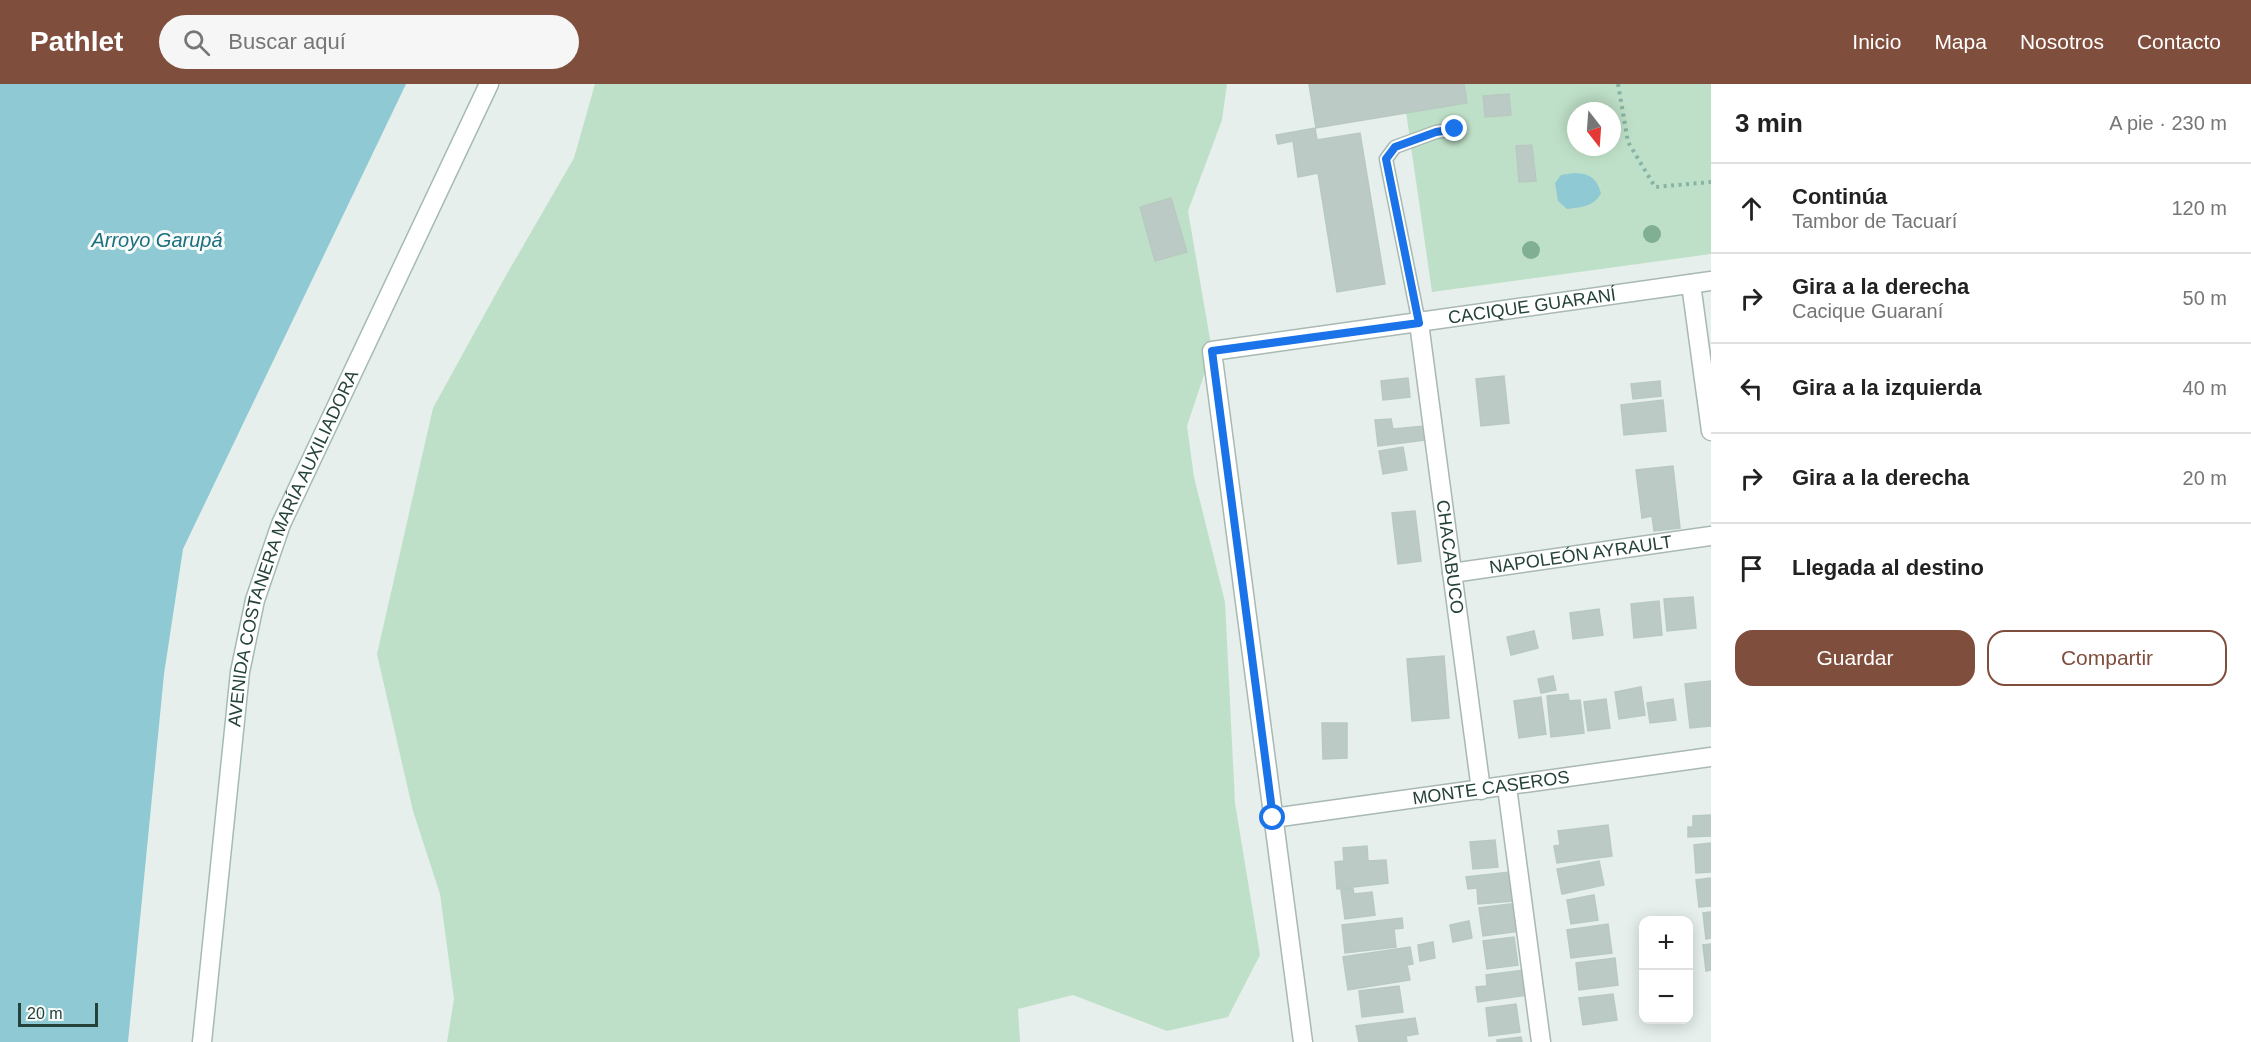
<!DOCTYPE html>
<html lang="es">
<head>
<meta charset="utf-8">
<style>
	:root { --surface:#fff; --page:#f6f6f6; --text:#222; --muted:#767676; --line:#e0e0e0; --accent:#804e3d }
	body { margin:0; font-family:Helvetica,sans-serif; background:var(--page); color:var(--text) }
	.controls { position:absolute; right:18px; bottom:18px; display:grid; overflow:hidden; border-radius:12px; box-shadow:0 3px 15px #0003 }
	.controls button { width:54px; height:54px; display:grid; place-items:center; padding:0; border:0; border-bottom:2px solid var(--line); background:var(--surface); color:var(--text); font:30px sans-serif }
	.compass { position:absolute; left:1567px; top:18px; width:54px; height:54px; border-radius:50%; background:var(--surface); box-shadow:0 3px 15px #0003; rotate:163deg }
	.scale { position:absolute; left:18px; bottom:15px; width:80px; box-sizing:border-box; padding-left:6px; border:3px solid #24423a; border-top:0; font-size:16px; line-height:21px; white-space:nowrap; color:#24423a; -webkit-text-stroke:4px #f7fbf9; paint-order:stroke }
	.stop { position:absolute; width:18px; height:18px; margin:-14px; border:4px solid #1a73e8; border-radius:50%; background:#fff }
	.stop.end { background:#1a73e8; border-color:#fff; box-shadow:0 2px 6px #0008 }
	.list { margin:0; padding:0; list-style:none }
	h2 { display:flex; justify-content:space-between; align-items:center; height:78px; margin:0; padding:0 24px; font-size:26px }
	h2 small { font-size:20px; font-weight:400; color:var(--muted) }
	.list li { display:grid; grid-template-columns:39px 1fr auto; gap:18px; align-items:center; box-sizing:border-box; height:90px; padding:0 24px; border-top:2px solid var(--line) }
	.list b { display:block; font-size:22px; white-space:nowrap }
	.list p { margin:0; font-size:20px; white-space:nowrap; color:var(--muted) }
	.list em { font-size:20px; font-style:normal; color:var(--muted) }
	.actions { display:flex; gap:12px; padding:18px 24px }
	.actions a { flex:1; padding:14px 0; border:2px solid var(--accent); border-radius:18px; text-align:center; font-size:21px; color:var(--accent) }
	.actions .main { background:var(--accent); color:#fff }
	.icon { flex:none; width:33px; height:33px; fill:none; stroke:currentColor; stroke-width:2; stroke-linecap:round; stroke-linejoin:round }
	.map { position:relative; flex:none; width:1711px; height:958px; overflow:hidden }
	header { display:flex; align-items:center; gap:36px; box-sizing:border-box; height:84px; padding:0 30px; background:var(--accent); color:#fff }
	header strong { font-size:28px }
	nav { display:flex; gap:33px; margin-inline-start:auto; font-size:21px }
	.search { width:420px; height:54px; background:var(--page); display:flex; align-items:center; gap:15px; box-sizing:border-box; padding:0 21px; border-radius:33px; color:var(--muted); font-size:22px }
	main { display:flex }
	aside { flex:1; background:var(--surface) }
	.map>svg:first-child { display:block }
	.green { fill:#bfe0c8; fill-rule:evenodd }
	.water { fill:#8ec9d4 }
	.building { fill:#bbcac4; stroke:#b8c9c2; stroke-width:1.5 }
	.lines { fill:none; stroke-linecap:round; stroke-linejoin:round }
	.service-casing { stroke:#a8b8b2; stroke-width:15 }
	.minor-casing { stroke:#a8b8b2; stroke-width:21 }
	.secondary-casing { stroke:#a4bbb3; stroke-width:21 }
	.path { stroke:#86b3a5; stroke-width:4; stroke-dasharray:3 4.5; stroke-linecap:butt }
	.service { stroke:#fff; stroke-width:12 }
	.minor { stroke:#fff; stroke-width:18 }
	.secondary { stroke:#fff; stroke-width:18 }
	.tree { fill:#80af93 }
	.route { stroke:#1a73e8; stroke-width:8 }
	.labels { text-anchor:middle; stroke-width:6; stroke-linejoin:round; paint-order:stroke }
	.street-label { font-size:18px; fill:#24423a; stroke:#f7fbf9 }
	.water-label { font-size:20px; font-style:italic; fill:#1c6f80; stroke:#f7fbf9 }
</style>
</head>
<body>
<header>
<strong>Pathlet</strong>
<div class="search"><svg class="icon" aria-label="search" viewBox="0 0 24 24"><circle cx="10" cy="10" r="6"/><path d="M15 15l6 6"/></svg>Buscar aquí</div>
<nav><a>Inicio</a><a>Mapa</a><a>Nosotros</a><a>Contacto</a></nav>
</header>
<main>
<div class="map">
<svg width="1711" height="958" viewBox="0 0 1711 958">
	<rect width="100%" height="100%" fill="#e6efeb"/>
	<!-- green -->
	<path class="green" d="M595 0H1227L1222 36 1188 127 1212 267 1187 342 1194 393 1225 518 1235 719 1260 871 1228 933 1167 947 1073 911 1018 925 1020 958H447L454 915 440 810 413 727 377 570 433 324 504 195 574 74Z
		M1402 0H1711V170L1432 208ZM1576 27H1612V63H1576Z"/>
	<!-- water -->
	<path class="water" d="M0 0H406L183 465 164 590 128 958H0Z
		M1574 89C1590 90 1596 93 1601 109 1594 123 1581 123 1567 125L1558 117 1555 99 1561 91Z"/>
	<!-- building -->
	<path class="building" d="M1309 0H1464L1467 19 1316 44Z
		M1509 10 1511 31 1485 33 1483 12Z
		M1315 44 1317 56 1360 49 1385 200 1337 208 1318 89 1298 93 1293 57 1278 60 1276 51Z
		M1532 61 1536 97 1519 98 1516 62Z
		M1171 114 1187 168 1155 177 1140 123Z
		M1504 292 1509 339 1481 342 1476 295Z
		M1408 294 1410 313 1383 316 1381 297Z
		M1660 297 1661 312 1633 315 1631 300Z
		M1663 316 1666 347 1624 351 1621 321Z
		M1391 335 1393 345 1424 342 1425 356 1378 362 1375 336Z
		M1403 363 1407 386 1383 390 1379 367Z
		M1673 382 1680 444 1654 447 1652 432 1642 434 1636 386Z
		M1415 427 1421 477 1398 480 1392 429Z
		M1693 513 1696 544 1667 547 1664 515Z
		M1659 517 1662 551 1634 554 1631 520Z
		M1599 525 1603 551 1573 555 1570 529Z
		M1534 547 1538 564 1511 571 1507 553Z
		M1444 572 1449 634 1412 637 1407 575Z
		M1553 592 1556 606 1541 609 1538 595Z
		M1711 597V642L1690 644 1685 600Z
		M1641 603 1645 631 1619 635 1615 608Z
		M1568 610 1569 617 1580 616 1584 649 1551 653 1547 612Z
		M1541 613 1546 650 1519 654 1514 617Z
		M1606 615 1610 644 1588 647 1584 618Z
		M1673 615 1676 636 1650 639 1647 619Z
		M1322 639H1347V674L1323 675Z
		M1711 731V752L1688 753V743H1693V732Z
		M1608 741 1612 772 1557 779 1554 762 1560 761 1558 747Z
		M1495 756 1498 783 1473 785 1470 758Z
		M1711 759V788L1696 789 1694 761Z
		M1367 762 1368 777 1386 776 1388 799 1337 805 1335 778 1344 777 1343 764Z
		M1599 777 1604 801 1562 810 1557 785Z
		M1510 788 1513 817 1478 820 1477 804 1468 805 1466 793Z
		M1711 794V822L1699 823 1696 796Z
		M1353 804 1354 810 1372 808 1375 831 1345 835 1341 806Z
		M1594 811 1598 836 1571 840 1567 816Z
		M1517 819 1520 847 1483 852 1479 824Z
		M1711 828V854L1706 855 1703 829Z
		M1402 834 1403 844 1394 845 1396 863 1345 869 1342 841Z
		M1469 837 1472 854 1453 858 1450 841Z
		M1608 840 1612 869 1571 874 1567 846Z
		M1514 853 1518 881 1487 885 1483 857Z
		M1433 858 1435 874 1420 877 1418 861Z
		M1711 860V886L1706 887 1703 861Z
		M1410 863 1413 880 1407 881 1410 896 1348 906 1343 873Z
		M1615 874 1618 901 1579 906 1576 879Z
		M1524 886 1528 911 1478 918 1476 903 1487 902 1486 891Z
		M1399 902 1403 928 1362 933 1359 907Z
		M1613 910 1617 936 1583 941 1579 914Z
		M1516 920 1520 948 1489 952 1486 924Z
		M1415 934 1418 950 1406 952 1407 958H1359L1356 942Z
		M1521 953 1522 958H1497V956Z"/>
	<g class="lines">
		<!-- service casing -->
		<g class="service-casing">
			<path id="service" d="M1419 239 1386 75 1395 63 1436 48 1455 45"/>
		</g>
		<!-- minor casing -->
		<g class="minor-casing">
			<g id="minor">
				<path d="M1691 200 1711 347"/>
				<path id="s1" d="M1419 239 1481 706"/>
				<path id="s2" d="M1452 489 1711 452"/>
				<path d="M1507 703 1541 958"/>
				<path id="s3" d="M1273 734 1711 673"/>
				<path id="s4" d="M1303 958 1212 267 1711 197"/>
			</g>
		</g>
		<!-- secondary casing -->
		<g class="secondary-casing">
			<g id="secondary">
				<path id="s5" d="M202 958 240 588 255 516 281 440 489 0"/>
			</g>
		</g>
		<!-- path -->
		<path class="path" d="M1618 0 1628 58 1655 103 1711 98"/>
		<!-- service -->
		<use href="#service" class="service"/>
		<!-- minor -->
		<use href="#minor" class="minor"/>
		<!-- secondary -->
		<use href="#secondary" class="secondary"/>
	</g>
	<!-- trees -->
	<g class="tree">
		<circle cx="1652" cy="150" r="9"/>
		<circle cx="1531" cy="166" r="9"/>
	</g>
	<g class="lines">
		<!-- route -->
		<path class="route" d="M1273 734 1212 267 1419 239 1386 75 1395 63 1436 48 1455 45"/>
	</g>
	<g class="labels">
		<!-- street labels -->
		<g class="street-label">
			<text dy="6" stroke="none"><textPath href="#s4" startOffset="1020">CACIQUE GUARANÍ</textPath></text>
			<text dy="6" stroke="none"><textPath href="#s5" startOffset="506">AVENIDA COSTANERA MARÍA AUXILIADORA</textPath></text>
			<text dy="6" stroke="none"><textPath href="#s2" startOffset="130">NAPOLEÓN AYRAULT</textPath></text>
			<text dy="6" stroke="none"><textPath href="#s1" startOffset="236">CHACABUCO</textPath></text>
			<text dy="6" stroke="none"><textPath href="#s3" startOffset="220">MONTE CASEROS</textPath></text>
		</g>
		<!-- water labels -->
		<g class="water-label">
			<text x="157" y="163">Arroyo Garupá</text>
		</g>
	</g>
</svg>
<div class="controls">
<button>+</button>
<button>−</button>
</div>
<svg class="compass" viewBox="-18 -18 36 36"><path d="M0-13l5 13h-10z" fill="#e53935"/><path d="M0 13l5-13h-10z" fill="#767676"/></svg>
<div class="scale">20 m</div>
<div class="stop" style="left:1273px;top:734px"></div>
<div class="stop end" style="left:1455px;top:45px"></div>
</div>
<aside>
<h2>3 min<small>A pie · 230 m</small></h2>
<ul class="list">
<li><svg class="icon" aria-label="ahead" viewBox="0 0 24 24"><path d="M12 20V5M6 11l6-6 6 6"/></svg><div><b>Continúa</b><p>Tambor de Tacuarí</p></div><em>120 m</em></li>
<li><svg class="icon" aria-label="right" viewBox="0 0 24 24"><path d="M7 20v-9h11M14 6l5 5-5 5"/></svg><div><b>Gira a la derecha</b><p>Cacique Guaraní</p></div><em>50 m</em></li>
<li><svg class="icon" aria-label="left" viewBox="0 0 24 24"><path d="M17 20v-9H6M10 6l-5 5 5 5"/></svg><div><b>Gira a la izquierda</b></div><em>40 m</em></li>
<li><svg class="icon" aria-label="right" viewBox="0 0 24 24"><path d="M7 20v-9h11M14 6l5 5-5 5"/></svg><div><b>Gira a la derecha</b></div><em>20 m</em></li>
<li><svg class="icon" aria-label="arrive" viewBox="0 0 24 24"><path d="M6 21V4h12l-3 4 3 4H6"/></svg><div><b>Llegada al destino</b></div></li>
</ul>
<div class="actions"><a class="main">Guardar</a><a>Compartir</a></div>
</aside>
</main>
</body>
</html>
